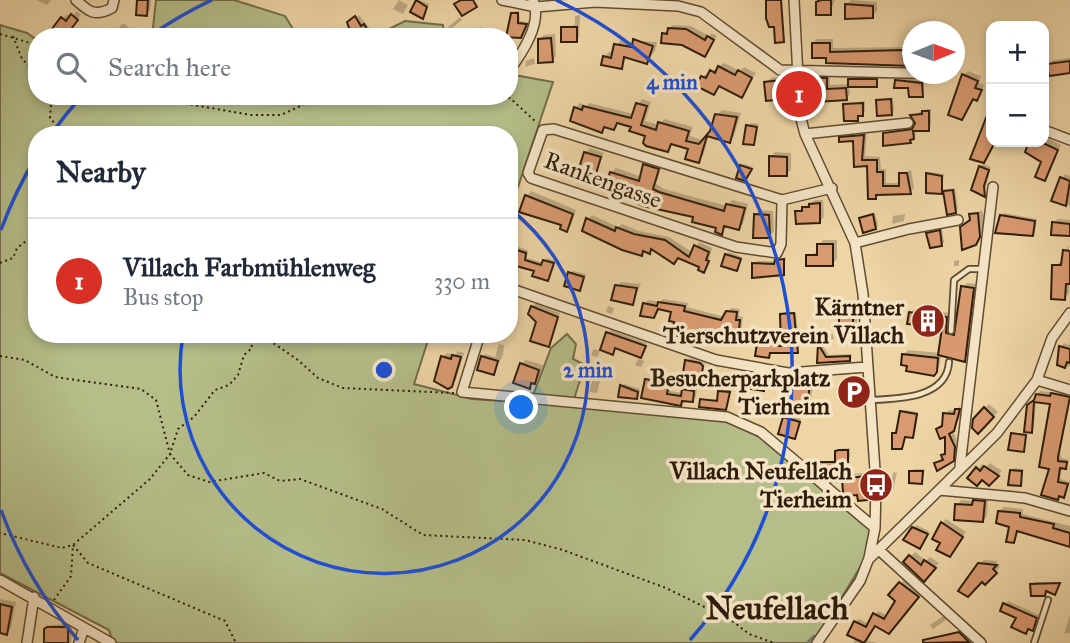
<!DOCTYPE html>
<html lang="en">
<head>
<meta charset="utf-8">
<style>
	:root { --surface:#fff; --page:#f2f2f3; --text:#1f2937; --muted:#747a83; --line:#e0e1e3; --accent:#d93025 }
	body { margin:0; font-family:"IM FELL Great Primer",serif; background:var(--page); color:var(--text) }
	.controls { position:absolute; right:21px; top:21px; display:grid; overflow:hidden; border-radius:14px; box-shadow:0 4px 10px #0003 }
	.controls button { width:63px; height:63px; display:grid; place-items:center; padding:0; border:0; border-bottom:2px solid var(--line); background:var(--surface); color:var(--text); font:35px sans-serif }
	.compass { position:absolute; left:902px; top:21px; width:63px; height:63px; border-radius:50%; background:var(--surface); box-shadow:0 4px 10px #0003; rotate:89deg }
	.you { position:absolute; left:522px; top:408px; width:24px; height:24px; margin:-18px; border:5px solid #fff; border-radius:50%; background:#1a73e8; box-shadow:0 0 0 10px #1a73e833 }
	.badge { display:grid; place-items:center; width:46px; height:46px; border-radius:50%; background:var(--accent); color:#fff; font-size:23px; font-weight:700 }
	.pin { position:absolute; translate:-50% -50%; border:4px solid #fff; box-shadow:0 2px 7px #0006 }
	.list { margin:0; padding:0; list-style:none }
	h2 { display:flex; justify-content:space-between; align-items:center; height:91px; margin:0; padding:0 28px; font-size:30px }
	h2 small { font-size:23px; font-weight:400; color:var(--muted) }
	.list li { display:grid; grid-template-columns:46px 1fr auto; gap:21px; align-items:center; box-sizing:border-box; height:126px; padding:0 28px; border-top:2px solid var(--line) }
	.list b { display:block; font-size:26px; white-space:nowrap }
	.list p { margin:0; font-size:23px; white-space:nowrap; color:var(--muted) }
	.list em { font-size:23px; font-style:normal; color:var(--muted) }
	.icon { flex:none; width:38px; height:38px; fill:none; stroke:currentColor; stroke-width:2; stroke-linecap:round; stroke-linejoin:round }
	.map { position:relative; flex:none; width:1070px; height:643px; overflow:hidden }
	.search { position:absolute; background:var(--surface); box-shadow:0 4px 10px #0003; left:28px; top:28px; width:490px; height:77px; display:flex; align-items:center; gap:18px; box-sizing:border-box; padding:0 24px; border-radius:28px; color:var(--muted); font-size:26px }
	.panel { position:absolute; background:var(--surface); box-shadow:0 4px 10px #0003; left:28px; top:126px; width:490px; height:217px; border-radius:28px }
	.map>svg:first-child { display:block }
	.green { fill:#b5be89; stroke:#726e4a; stroke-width:2 }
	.shadow { fill:#0003 }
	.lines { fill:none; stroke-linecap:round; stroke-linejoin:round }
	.stream { stroke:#707b66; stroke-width:2.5 }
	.building { fill:#da9a71; stroke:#301e0c; stroke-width:2 }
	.service-casing { stroke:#604c32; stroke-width:8 }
	.minor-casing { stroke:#604c32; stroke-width:12 }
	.path { stroke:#301e0c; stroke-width:2; stroke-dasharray:2 3.5; stroke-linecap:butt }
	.service { stroke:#f4e4c5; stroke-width:4.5 }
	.minor { stroke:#f4e4c5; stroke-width:9 }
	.ring { fill:none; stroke:#1d4ed8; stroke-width:3.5 }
	.labels { text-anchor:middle; stroke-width:7; stroke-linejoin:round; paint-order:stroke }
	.street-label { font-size:24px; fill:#301e0c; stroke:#f4e4c5 }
	.poi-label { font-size:24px; font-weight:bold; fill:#301e0c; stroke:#f4e4c5; text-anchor:end }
	.district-label { font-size:32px; font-weight:bold; fill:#301e0c; stroke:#f4e4c5 }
	.centre { fill:#1d4ed8; stroke:#f4e4c5; stroke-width:3.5 }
	.ring-label { font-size:21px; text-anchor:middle; font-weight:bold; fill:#1d4ed8; stroke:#f4e4c5; stroke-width:7; stroke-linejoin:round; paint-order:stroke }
</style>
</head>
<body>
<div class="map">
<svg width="1070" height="643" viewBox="0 0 1070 643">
	<rect width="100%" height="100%" fill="#eed5a6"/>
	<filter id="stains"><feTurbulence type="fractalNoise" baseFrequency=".00286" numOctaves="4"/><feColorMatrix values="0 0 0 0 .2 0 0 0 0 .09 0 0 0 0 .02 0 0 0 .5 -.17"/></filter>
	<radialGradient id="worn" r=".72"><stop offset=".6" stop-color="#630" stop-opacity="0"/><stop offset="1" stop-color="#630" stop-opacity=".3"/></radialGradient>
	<!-- green -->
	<path class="green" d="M156 0H234L285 16 298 37H152Z
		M405 21 443 25 444 37H373Z
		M0 25 27 33 37 40V96H509L514 75 553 82 509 214V135H37V334H430L414 384 472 399 530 403 551 348 567 334 576 344 573 359 585 365 572 405 727 418 762 439 871 531 870 551 814 643H113L109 630 0 573Z"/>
	<!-- shadow -->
	<path class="shadow" d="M37 0H51L47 5Z
		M135 0H151L150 10 146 14Z
		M399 0 408 5 403 14 393 9Z
		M419 0 429 4 423 17 418 2Z
		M768 0H782L783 41 775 25Z
		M822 0H835L830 13 817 3Z
		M851 0 877 2V11L872 16 846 5Z
		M77 11 81 15 61 37 51 33 67 14 71 18Z
		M515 11H519L520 21 528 22 521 36 512 14Z
		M359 15 371 30 362 37H355L349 22Z
		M580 15 579 38 576 40 563 27 575 25V16Z
		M460 17 462 20 450 30 448 27Z
		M123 23 136 33 133 37H112Z
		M673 25 691 26 709 36 712 33 717 36 704 55 663 34Z
		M480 27 495 33 493 37H473Z
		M555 34 556 56 552 61 539 39 544 35Z
		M636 39V41L657 42 655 51 646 62 627 56 622 67 604 57 609 52 614 53 620 40 634 43Z
		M817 39H833V48L906 47V56H912V62L910 64 828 56 813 43Z
		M534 58 535 64 525 67 526 61Z
		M1070 58V72L1049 64 1053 60Z
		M724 63 740 71 744 67 756 73 742 95 720 84 713 93 702 77Z
		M968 71 981 76 979 83 985 85 962 118 964 75Z
		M812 74 830 75V85L850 84 852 77 878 78V83L849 85 850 94 846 98 818 100 817 82 808 78Z
		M786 76 788 93 783 97 766 83 771 78Z
		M899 78 924 81V93L922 95 897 81Z
		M893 97 894 110 891 113 878 101Z
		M642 99 651 102 645 121 659 125 664 119 693 127 690 136 704 141 709 135 703 156 698 161 690 148 673 143 668 150 633 126 619 122 614 129 606 126 602 131 575 108 580 103 587 106 589 103 634 114Z
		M865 101V112L857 119 845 104Z
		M927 109H931V126L915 129 916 135 910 142 885 134 915 127 917 123 913 115Z
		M722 110 741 113 734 136 729 141 717 115Z
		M991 111V142H1003L999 146 995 144 984 161Z
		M751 123 759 124 753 143 748 126Z
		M867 132 865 156 880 157 881 169H886V183H901V174L911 170 914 188 910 192 880 193 875 197 869 164 856 165 855 139 840 138 844 134Z
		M1044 136 1061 145 1044 179V161L1027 152 1031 142H1044Z
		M590 148 604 153 592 182 585 153Z
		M775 152 791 153V170L786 174 771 157Z
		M649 161 662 165 656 184 664 189 727 206 732 200 748 204 743 224 739 228 727 225 721 233 718 227 696 215 639 192 625 188 620 194 611 173 616 168 642 177Z
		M744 164 753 167 745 179 742 166Z
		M983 164 991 167 984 194 981 167Z
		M930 172 944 174 941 192 927 174Z
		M1065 174 1070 176V206L1053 200Z
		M955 188 958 209 955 212 945 207V191Z
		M531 191 576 210 571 225 566 230 527 196Z
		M815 200H823L824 217 819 222 797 212Z
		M760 210 773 211 774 232 769 236 755 215Z
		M982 210 985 221 980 239 963 248 960 236 971 215Z
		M875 213 878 225 875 228 861 218Z
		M1004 213 1037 219 1035 231 1032 234 1001 216Z
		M905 214 904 221 892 224 893 216Z
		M592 215 618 227 622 224 639 231 669 237 693 253 699 242 712 248 707 267 703 271 702 266 653 248 641 254 588 219Z
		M1058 219 1070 220V235L1054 223Z
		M942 229 944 242 941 245 928 234Z
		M823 240H837V259L832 264 808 256 819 251V245Z
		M1069 246 1070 282 1069 293 1064 298 1054 266 1063 261 1065 251Z
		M518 247 528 250 527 258 544 263 547 258 556 261 550 276 547 279 536 270 512 262Z
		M729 252 742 257 736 269 727 255Z
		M786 257 783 274 754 264 757 261H775Z
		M959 260V266H954V261Z
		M573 271 586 274 580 289 570 273Z
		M621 282 641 284 632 304 617 286Z
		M967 283 978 284 969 355 965 360 942 354 938 370 934 374 909 365 904 355 908 350 940 353 943 326 910 313 915 309 951 313 950 328 956 330 962 287Z
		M509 295 516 297 511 316H509Z
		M663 299 688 303 687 307 725 317 731 308 740 309 739 316 743 317 741 333 737 337 700 329 696 333 682 329 677 334 673 310 659 308 653 316 645 304 648 300 660 302Z
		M536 303 560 313 548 345 533 307Z
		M608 306 614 308 612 314 606 312Z
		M845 308H857V327L852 332 841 312Z
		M784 312H796L799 346 797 350 772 351 769 357 759 344 762 341 783 344 782 315Z
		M611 330 647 343 643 353 641 356 616 347 613 353 608 333Z
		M828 334H833L834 339 827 340Z
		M1070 340V367L1059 364 1061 346 1064 343 1069 345Z
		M821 343 829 355 851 354 852 357 818 361Z
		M499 344 504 345 503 355 493 373 482 357 485 354 495 357Z
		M594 349 600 351 597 357 591 355Z
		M458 351 464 353 456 380 451 385 443 357 447 353 455 355Z
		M690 358 705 363 701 372 687 361Z
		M638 359 644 361 641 367 635 365Z
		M526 360 543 365 539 377 529 387 521 364Z
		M757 374 766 375 764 389 755 376Z
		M651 376 672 380 670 391 683 393 688 386 697 387 696 397 681 404 643 396Z
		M798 377 814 379 811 401 806 406 794 381Z
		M592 381H600L597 393 589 392Z
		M624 384 640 389 639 395 636 397 622 386Z
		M722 389 731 390 726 408 701 400 719 399Z
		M1040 391 1070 394 1060 453 1061 458 1069 460 1066 467H1062L1060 479 1070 482 1066 493 1058 498 1051 467 1052 402 1036 400 1034 428 1028 431 1023 451 1012 434 1025 433 1029 405Z
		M989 404 998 412 978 432 974 419Z
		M960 406 961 415 953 430 958 443 957 455 936 464 947 452 946 435 938 429 944 425 945 414 949 410 956 411Z
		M904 410 918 412 915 433 906 435 901 447 894 434Z
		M788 415 801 419 794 437 785 418Z
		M850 448V458L841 461 842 477 839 480 821 463 837 460 839 449Z
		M990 463 1002 471 989 484 982 478H970L982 464 986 467Z
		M1014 468 1024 469 1020 484 1011 470Z
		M914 469H925L922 482 911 471Z
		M869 472V474L847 476 848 475Z
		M893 472 897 473 893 490H891Z
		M846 477V480L869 477 871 494 867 499 844 479Z
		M979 496 988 497 987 516 983 521 957 505 961 500 974 501Z
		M1004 507 1023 509V514L1070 526V544L1019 530 1013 541 1011 526 999 511Z
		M946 519 966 532 950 555 942 543V523Z
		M916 525 929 531 920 547 913 528Z
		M915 552 926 561 930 557 939 563 924 579 905 562Z
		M984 560 998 561 996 563 1000 567 985 582 979 564Z
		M903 579 921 593 892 628 876 624 868 641 877 643H854L855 622 859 619 869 624 878 611 888 616 898 600Z
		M1035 582H1061L1055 593 1047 589 1044 595 1032 585Z
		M0 599 16 602 11 628 7 633 0 631Z
		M1008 601 1039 615 1032 629 1029 628 1026 632 1018 617 1002 610Z
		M1070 615V633L1064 634Z
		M943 616 946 620 933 629 930 625Z
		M72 624 71 643H45L46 630 50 625Z
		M964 629 978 643H925L929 639Z"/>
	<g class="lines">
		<!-- stream -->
		<path class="stream" d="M807 643 814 636"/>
	</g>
	<!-- building -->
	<path class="building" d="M137 0H148L147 16 136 15Z
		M416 0 427 7 423 19 410 12Z
		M461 0H473L477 7 462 16 454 4Z
		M766 0H781L784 42 775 43 774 27H769L766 18Z
		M821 0H831V15H816V2Z
		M845 4 873 6V18L845 19Z
		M511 13H518V23L527 24 521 38 506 37Z
		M71 14 78 20 65 37 48 34 61 17 66 21Z
		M355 16 361 26 364 24 370 34 352 37 347 22Z
		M561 27H577V42H561Z
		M668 28 686 29 705 40 707 36 714 40 705 57 682 45 661 43 662 33 667 34Z
		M551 38 553 62 538 63V39Z
		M633 39 653 46 647 64 624 57 622 69 601 65 603 56 611 58 614 44 632 47Z
		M812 43H830V52L903 50V59H911V66L826 63V58H812Z
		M1070 61V73L1049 76 1047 64Z
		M718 66 735 75 738 70 752 78 742 98 719 86 714 95 696 86 701 76 706 78 710 70 715 73Z
		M962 74 978 81 975 88 982 90 977 101 973 99 962 120 948 115Z
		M806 78H827V89L846 88 847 100 816 102 815 84H806Z
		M848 79H877V87H848Z
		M782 80 784 99 766 101 764 82Z
		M895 80 922 83 923 97H909L908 88H894Z
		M891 99 892 115 877 116 876 100Z
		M636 103 647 106 641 125 656 130 658 122 689 131 686 141 699 144 710 131 715 114 737 117 730 143 707 136 699 163 685 159 688 149 671 144 668 152 646 146 643 143 645 136 629 131 631 127 617 123 614 130 604 127 602 133 570 121 574 107 582 110 583 106 631 118Z
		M863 103V116H858V121H844L843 104Z
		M991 105V142H995L984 163 970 159Z
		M922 111H929V131H913L914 139 910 140 911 143 883 146V133L912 129 915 123 910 115 922 114Z
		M746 125 757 127 754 145 743 144Z
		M864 135 862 160H877V172H883V186H899V173H907L911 194 876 195V199H868L867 166 854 167 853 141 839 142V137Z
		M1029 142H1041L1058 150 1045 181 1035 177 1041 162 1025 152Z
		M584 152 601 157 593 184 576 178Z
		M769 156 787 157V176H769Z
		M643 164 659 169 653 189 659 192 724 211 726 204 745 208 739 230 724 226 722 235 715 232 716 228 692 222 693 217 643 206 634 201 636 193 623 189 621 196 603 191 610 172 639 181Z
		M740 165 752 169 745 181 736 178Z
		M979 166 989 170 984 186 985 197 971 190Z
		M926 173 942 176V194L926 193Z
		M1060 177 1070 181 1066 206 1051 201Z
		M953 190 956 213 947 215 943 191Z
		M525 195 573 214 567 232 560 229 561 225 519 212Z
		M820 203V223L796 224 795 211H802V207H809V204Z
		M978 213 980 237 976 245 962 250 960 227 970 220 969 214Z
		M754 214 769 215 770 238H753Z
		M873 214 876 229 863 233 859 218Z
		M1000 215 1035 221 1033 236 995 233Z
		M586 218 615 231 616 227 634 234 665 240 689 257 694 245 709 252 706 260 709 261 704 273 698 270 699 267 678 258 674 264 651 249 650 254 643 251 642 256 622 250 582 231Z
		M1052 222 1070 224V236L1051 235Z
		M940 230 942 246 930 248 926 233Z
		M817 244H833V266H806V255H817Z
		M514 249 526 253 525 260 541 265 543 260 554 263 548 281 532 276 534 271 509 264Z
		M1063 250 1070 251V284H1066L1065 300 1051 299 1052 265H1061Z
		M725 254 741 259 737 271 721 266Z
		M784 259V275L752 278V263L774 264 775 260Z
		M568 272 584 277 580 291 564 286Z
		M615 285 637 288 633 305 611 300Z
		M961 286 974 288 965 362 938 355 942 328 907 324 909 312 947 317 946 333 954 335Z
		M658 302 685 306 684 311 721 320 726 311 737 312 736 320H740L738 339 698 329 696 334 679 330 678 336 671 334 674 322 669 321 671 312 658 309 654 318 640 316 643 303 657 306Z
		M531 306 558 317 549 347 530 341 536 322 528 314Z
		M839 311H853V334H839Z
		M794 313 798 353H770L769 358 755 356 757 343 781 346 780 314Z
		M606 332 646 346 641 358 615 348 613 355 600 350Z
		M818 344 826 357 850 356V361L817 363Z
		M1059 346 1070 349V363L1067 362 1065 368 1057 365Z
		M902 354 938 358 937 372 934 376 906 371 907 366 901 365Z
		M452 355 461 357 452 387 448 389 434 381 441 356 451 359Z
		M481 356 498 361 494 375 477 370Z
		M685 360 700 363 703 366 702 374 683 373Z
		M520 363 539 370 535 384 531 383 530 389 513 383Z
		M753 376 764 378V391L751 389Z
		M645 379 669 383 667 394 681 396 682 389 694 391 693 402 682 401 681 406 641 398Z
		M792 381 810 383 807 408 792 406Z
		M620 385 638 392 637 399 618 397Z
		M718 391 730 392 726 410 699 407 700 399 717 401Z
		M1051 393 1070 397 1058 457V461L1067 462 1066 469 1060 468 1058 482 1068 484 1064 498 1059 496 1058 500 1041 495 1049 469 1039 467 1050 404 1034 402 1032 433 1024 432 1027 405 1034 400 1036 394 1050 396Z
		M984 407 994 417 978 434 972 428 973 419Z
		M955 409H960L954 431 949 434 955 447 954 461 937 471 934 463 943 460 941 455 945 454V437L940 439 936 429 942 426 943 413 954 414Z
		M900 411 917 414 913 438 905 437 902 449H892V433H896Z
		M783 417 800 422 795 439 778 434Z
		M1011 433 1026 435 1024 452 1008 450Z
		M839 450H848V462L838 463 840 481 831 482 827 469H819V462H835V451Z
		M984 466 999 476 989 486 982 480 977 486 967 478 976 467 980 471Z
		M1010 470 1022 471 1021 486 1008 485Z
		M909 471H923L922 484 909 483Z
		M865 476 867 500 858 501 857 495 848 496 843 492 842 479Z
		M973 500 985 501 983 522 954 520 955 504 972 505Z
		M998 511 1020 513V517L1054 524 1053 528 1070 533V547L1017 531 1014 543 1006 542 1009 527 996 523Z
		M941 522 963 537 950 557 936 550 940 543 932 539Z
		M912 527 928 534 920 549 903 540Z
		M909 555 921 565 924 560 936 568 924 582 903 562Z
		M978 563 997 565 993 569 997 573 985 585 982 582 968 597 958 591Z
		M899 582 919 597 889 634 875 626 864 643 847 635 854 621 866 627 873 613 884 619 895 601 888 595Z
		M1060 583 1055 595 1046 591 1045 596H1031L1030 584Z
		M1003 603 1037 618 1033 631 1028 629 1026 634 1011 627 1016 618 1000 611Z
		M0 604 12 607 7 635 0 633Z
		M47 627H68V643H44V629Z
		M959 632 969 642 923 643V640Z"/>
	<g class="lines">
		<!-- service casing -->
		<g class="service-casing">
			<path id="service" d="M951 331 954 280 969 269H982
				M853 379 854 396 868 395
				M870 400C899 399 947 398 949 362
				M1034 643 1048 600"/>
		</g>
		<!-- minor casing -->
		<g class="minor-casing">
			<path id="minor" d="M76 0C89 12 95 17 112 8L114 0
				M502 0 536 7 595 2 678 6 701 12 780 70 945 74
				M794 0 800 115 805 134 855 243 863 294 876 485 875 528 869 558 860 581 817 643
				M509 71C522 53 543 23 533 0
				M1044 130 1070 140
				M805 134 908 123
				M782 200 781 244 777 253 736 247 531 178 528 173 543 130 554 129 782 200 832 188
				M855 243 909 229 958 220
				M509 288 716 360 788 373 867 367
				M480 334 462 392 727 417 761 432 875 528
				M1037 380 1070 390
				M960 466 993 187
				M939 490 1025 498 1070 511
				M879 550 981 643
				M870 558 997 433 1037 380 1052 338 1070 313
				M0 580 111 643
				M27 643 34 597
				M79 643 84 628"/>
		</g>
		<!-- path -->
		<path class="path" d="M0 34 37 45
			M13 36 22 59 37 74
			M45 96 51 105 50 118 65 135
			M142 96 251 115H281L322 96
			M503 96 510 98 537 123
			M0 263 13 258 17 248 37 233
			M250 334 252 348 244 355 238 375 229 385 215 390 194 417 178 429 170 454 188 475 209 482 264 473 280 481 300 479 382 509 423 535 525 540 563 550 666 588 731 620 749 634 774 643
			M260 334 298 360 318 378 343 388 454 393
			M0 356 25 360 55 377 141 389 156 400 170 454 150 479 73 545 62 548 0 533
			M54 600 71 576 73 545 88 563 225 621 236 643"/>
		<!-- service -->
		<use href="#service" class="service"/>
		<!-- minor -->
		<use href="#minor" class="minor"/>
	</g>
	<!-- distance rings -->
	<g class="ring">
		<path d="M510 209A204 204 0 1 1 183 335"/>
		<path d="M78 640A408 408 0 0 1 1 510M1 230A408 408 0 0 1 36 157M52 133A408 408 0 0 1 81 97M150 36A408 408 0 0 1 212 0M556 0A408 408 0 0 1 690 640"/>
	</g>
	<!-- icons -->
	<defs>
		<g id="building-disc" transform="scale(1.75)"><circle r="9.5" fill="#8f2418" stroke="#f4e4c5"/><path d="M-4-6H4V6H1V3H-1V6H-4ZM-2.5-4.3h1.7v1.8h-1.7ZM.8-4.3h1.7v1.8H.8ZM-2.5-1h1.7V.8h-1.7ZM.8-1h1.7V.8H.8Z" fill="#fff"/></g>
		<g id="parking-disc" transform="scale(1.75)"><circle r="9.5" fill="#8f2418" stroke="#f4e4c5"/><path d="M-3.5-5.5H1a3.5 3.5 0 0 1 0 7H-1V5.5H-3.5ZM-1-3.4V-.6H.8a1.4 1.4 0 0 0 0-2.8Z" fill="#fff"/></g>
		<g id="bus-disc" transform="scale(1.75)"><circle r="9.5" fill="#8f2418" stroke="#f4e4c5"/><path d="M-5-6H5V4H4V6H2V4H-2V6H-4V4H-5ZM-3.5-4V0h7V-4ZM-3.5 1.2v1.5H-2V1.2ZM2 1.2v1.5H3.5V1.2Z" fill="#fff"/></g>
	</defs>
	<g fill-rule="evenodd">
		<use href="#building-disc" x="928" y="321"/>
		<use href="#parking-disc" x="854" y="392"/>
		<use href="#bus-disc" x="876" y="485"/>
	</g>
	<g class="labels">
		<!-- street labels -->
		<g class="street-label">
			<text transform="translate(603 180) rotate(20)" y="8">Rankengasse</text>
		</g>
		<!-- poi labels -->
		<g class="poi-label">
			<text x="904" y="315">Kärntner<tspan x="904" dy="28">Tierschutzverein Villach</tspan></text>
			<text x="830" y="386">Besucherparkplatz<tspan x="830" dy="28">Tierheim</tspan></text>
			<text x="852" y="479">Villach Neufellach<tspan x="852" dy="28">Tierheim</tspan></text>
		</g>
		<!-- district labels -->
		<g class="district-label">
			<text x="777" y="619">Neufellach</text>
		</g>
	</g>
	<circle cx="384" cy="370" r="10" class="centre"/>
	<g class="ring-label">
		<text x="672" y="89">4 min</text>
		<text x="588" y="377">2 min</text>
	</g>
	<rect width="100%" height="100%" filter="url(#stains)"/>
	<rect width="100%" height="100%" fill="url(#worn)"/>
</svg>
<div class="controls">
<button>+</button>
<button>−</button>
</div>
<svg class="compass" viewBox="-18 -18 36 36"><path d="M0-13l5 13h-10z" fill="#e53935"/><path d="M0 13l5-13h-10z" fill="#747a83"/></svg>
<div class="you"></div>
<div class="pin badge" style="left:799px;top:94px">1</div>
<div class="search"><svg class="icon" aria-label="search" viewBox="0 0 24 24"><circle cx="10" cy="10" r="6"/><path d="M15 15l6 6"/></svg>Search here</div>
<section class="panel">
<h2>Nearby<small></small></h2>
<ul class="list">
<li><span class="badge">1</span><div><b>Villach Farbmühlenweg</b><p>Bus stop</p></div><em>330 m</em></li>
</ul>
</section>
</div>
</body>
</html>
